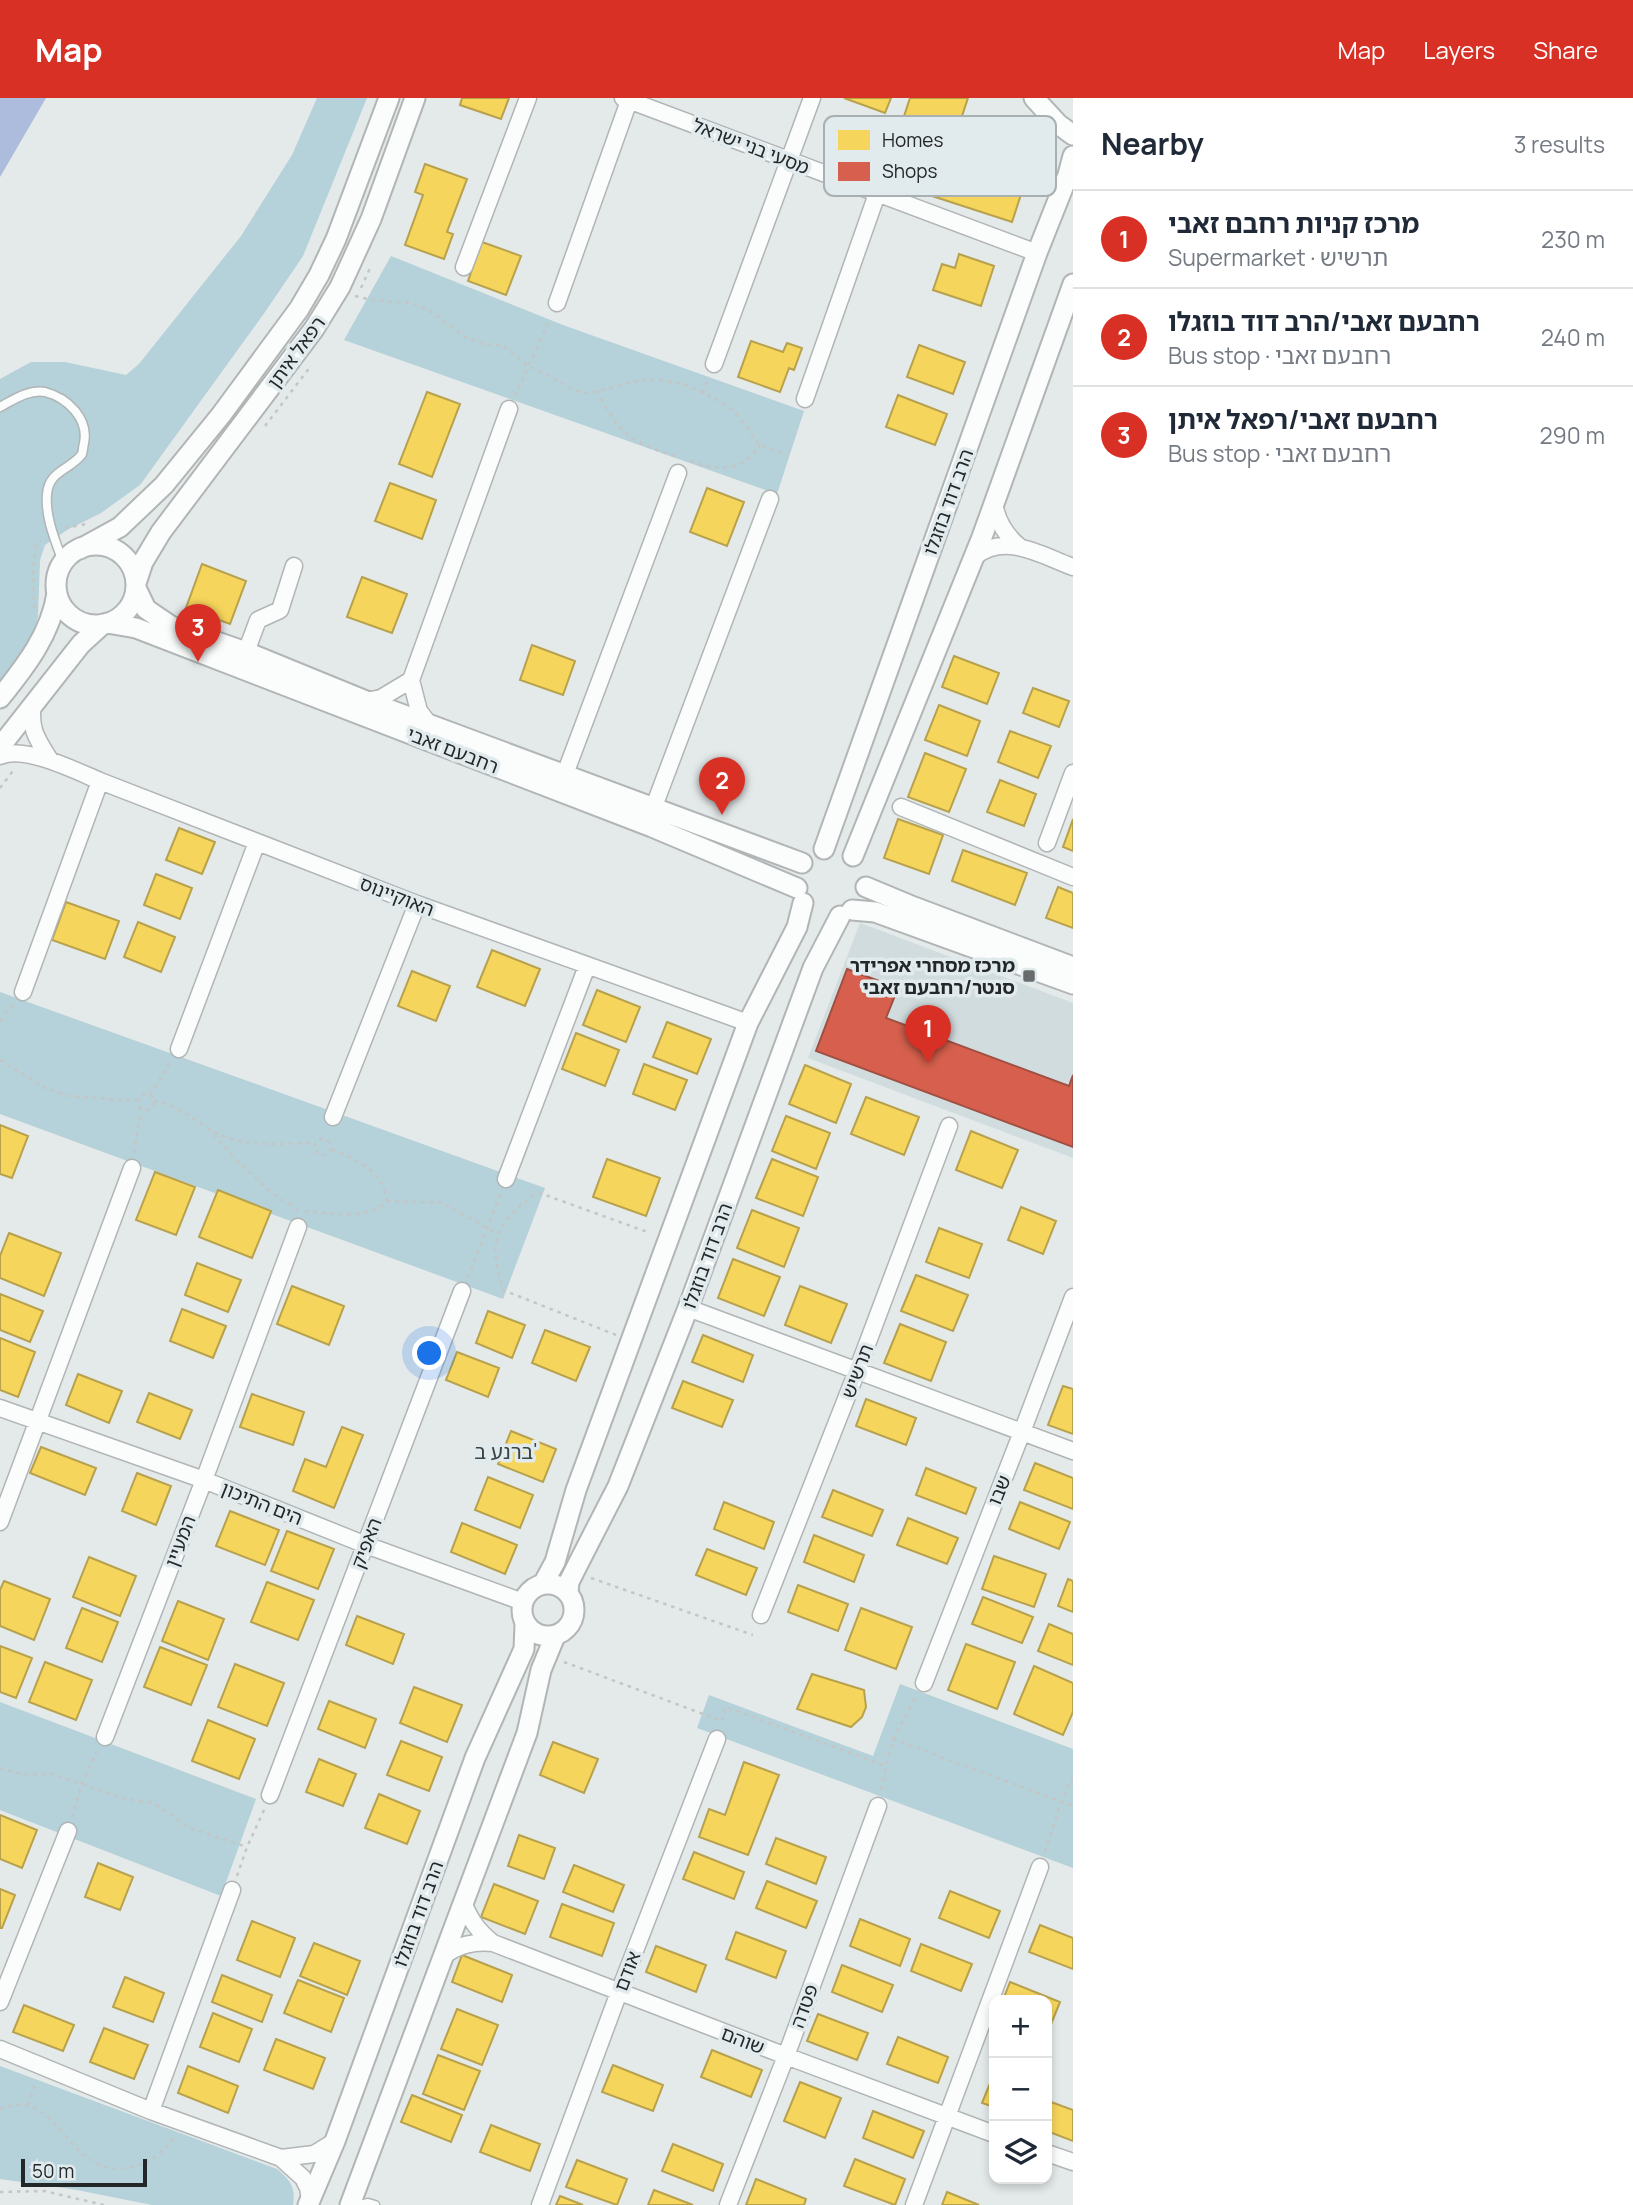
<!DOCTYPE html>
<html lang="en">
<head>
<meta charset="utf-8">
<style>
	:root { --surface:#fff; --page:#f2f2f3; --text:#1f2937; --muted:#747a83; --line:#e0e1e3; --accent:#d93025 }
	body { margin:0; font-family:Manrope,"Noto Sans Hebrew",sans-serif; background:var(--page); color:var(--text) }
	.controls { position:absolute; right:21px; bottom:21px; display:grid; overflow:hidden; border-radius:14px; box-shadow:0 4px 10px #0003 }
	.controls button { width:63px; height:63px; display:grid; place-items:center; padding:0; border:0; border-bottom:2px solid var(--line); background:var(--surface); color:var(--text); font:35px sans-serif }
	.scale { position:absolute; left:21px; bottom:18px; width:126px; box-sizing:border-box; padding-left:7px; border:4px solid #242728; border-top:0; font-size:19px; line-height:24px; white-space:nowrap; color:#242728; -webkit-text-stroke:5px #e1eaec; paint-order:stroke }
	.you { position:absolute; left:430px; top:1256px; width:24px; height:24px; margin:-18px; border:5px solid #fff; border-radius:50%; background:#1a73e8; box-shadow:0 0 0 10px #1a73e833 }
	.badge { display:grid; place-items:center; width:46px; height:46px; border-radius:50%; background:var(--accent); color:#fff; font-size:23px; font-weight:700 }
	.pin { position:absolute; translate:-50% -58px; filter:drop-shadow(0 2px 4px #0008) }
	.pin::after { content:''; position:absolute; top:37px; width:24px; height:21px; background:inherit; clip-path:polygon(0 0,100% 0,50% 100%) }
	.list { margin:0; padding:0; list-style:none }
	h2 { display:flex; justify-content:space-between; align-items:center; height:91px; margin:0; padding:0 28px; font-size:30px }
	h2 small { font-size:23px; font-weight:400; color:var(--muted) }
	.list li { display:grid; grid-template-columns:46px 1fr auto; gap:21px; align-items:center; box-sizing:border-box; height:98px; padding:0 28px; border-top:2px solid var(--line) }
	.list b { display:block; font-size:26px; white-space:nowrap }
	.list p { margin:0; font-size:23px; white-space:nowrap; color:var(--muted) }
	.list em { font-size:23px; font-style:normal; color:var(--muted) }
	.icon { flex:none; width:38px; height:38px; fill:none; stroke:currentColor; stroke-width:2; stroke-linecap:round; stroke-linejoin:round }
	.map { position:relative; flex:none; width:1073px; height:2107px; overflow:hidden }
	header { display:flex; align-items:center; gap:42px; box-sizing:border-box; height:98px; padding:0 35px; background:var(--accent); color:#fff }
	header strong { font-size:33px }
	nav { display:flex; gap:38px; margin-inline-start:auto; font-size:24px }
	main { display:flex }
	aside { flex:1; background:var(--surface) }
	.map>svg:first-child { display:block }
	.built { fill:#d1dcdf }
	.green { fill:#b5d1d9 }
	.water { fill:#adbbdc }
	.homes { fill:#f6d55c; stroke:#b7a14c; stroke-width:2 }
	.shops { fill:#d6604d; stroke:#a14f42; stroke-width:2 }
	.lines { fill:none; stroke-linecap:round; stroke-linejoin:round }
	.service-casing { stroke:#b1b5b5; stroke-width:11 }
	.minor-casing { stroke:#b1b5b5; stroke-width:19 }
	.tertiary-casing { stroke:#b1b5b5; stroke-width:23 }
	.path { stroke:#c4c6c6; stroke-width:2.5; stroke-dasharray:3.5 5; stroke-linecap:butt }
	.service { stroke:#fbfcfc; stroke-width:8 }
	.minor { stroke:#fbfcfc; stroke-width:16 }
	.tertiary { stroke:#fbfcfc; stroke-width:19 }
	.poi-dot { fill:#676b6c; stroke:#e1eaec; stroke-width:2.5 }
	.labels { text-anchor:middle; stroke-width:7; stroke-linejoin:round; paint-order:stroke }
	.street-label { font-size:19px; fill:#242728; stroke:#e1eaec }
	.poi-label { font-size:19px; font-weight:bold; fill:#242728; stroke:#e1eaec; text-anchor:end }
	.neighbourhood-label { font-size:21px; fill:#3e4547; stroke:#e1eaec }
	.key { fill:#e1eaec; stroke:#a8b0b1; stroke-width:2 }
	.key-label { font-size:19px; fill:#242728 }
</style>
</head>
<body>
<header>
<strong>Map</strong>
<nav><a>Map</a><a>Layers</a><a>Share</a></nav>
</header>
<main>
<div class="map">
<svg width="1073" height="2107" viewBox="0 0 1073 2107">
	<rect width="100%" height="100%" fill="#e4e9e9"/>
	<!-- built -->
	<path class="built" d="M860 825 1073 905V1060L808 960Z"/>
	<!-- green -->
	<path class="green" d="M317 0H367L303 158 265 214 140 387 101 415 67 432 45 447 40 462 38 519 28 553 0 588V281L31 264H65L126 277 139 266 241 138 292 57Z
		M391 158 563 227 804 313 777 396 344 242Z
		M0 894 545 1090 503 1201 0 1016Z
		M900 1586 1073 1651V1770L697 1630 709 1597 873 1658Z
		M0 1604 256 1701 221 1798 0 1712Z
		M0 1968 277 2071C290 2082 296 2089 293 2107H152L77 2092 0 2081Z"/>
	<!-- water -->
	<path class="water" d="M0 0H46L0 79Z"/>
	<!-- homes -->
	<path class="homes" d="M462 0H509L501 21 460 7Z
		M844 0H891L885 15Z
		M910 0H968L959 27 970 49 1030 69 1012 124 883 82Z
		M830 23 879 39 868 72 846 65 851 51 824 42Z
		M425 66 467 81 447 134 453 136 444 161 405 147 423 97 415 94Z
		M482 144 521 158 506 197 468 183Z
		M959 156 994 168 981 208 933 192 942 166 955 170Z
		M751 243 783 254 787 245 802 250 794 272 789 270 780 294 738 279Z
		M919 247 965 264 953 296 907 279Z
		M427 294 460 306 432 379 399 366Z
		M898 297 947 316 935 347 886 329Z
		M390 385 436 402 422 441 375 423Z
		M707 390 744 404 727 448 690 434Z
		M202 466 246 483 230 526 186 510Z
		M362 479 407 496 392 535 347 519Z
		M532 547 575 563 563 597 520 582Z
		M954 558 999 575 987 606 942 589Z
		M1033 590 1069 603 1059 629 1023 615Z
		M939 607 980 623 967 658 925 642Z
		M1010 633 1051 648 1038 680 998 664Z
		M925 655 966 671 949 714 908 699Z
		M1000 682 1036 696 1024 728 987 714Z
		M898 721 943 737 929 776 884 760Z
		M1073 721V753L1063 749Z
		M179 730 215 744 202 776 166 762Z
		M963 752 1027 775 1015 807 952 783Z
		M156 776 192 790 180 821 144 807Z
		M1058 789 1073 795V830L1046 820Z
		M66 804 119 823 105 861 52 842Z
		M138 824 175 839 161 874 124 859Z
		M492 852 540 871 525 908 477 889Z
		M412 873 450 888 436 923 398 908Z
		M597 892 640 909 626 944 583 927Z
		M667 924 711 941 697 976 653 959Z
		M576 935 619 952 605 988 562 971Z
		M644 966 687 982 675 1012 633 996Z
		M805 967 851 986 836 1025 789 1006Z
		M866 999 919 1019 904 1057 851 1036Z
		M786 1018 830 1035 816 1071 772 1053Z
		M0 1027 28 1038 12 1080 0 1076Z
		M971 1033 1018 1052 1002 1090 956 1072Z
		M607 1061 660 1080 646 1118 593 1099Z
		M772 1061 818 1079 803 1118 756 1100Z
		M155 1074 195 1089 176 1137 136 1122Z
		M218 1092 271 1113 252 1160 199 1139Z
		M1021 1109 1056 1123 1043 1156 1008 1142Z
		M752 1112 799 1130 784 1169 737 1150Z
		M939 1130 982 1146 969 1180 926 1164Z
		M9 1135 61 1155 44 1198 0 1180V1158Z
		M733 1161 780 1179 764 1218 718 1200Z
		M197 1165 241 1182 228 1214 185 1197Z
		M916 1177 968 1197 953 1233 901 1213Z
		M292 1188 344 1208 329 1247 277 1226Z
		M800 1188 847 1206 831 1245 785 1227Z
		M0 1196 43 1213 30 1244 0 1232Z
		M182 1211 226 1228 213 1260 170 1243Z
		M488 1213 525 1227 512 1260 476 1245Z
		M900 1226 946 1244 931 1283 884 1265Z
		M545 1232 590 1249 576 1283 532 1265Z
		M703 1237 753 1257 743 1284 692 1264Z
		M0 1240 35 1254 18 1299 0 1292Z
		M457 1254 499 1270 488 1299 446 1282Z
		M78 1276 122 1293 109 1325 66 1307Z
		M683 1283 733 1302 722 1329 672 1310Z
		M1063 1288 1073 1291V1336L1048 1327Z
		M149 1295 192 1312 180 1341 137 1324Z
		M252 1296 304 1314 293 1347 240 1329Z
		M866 1301 916 1320 906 1347 856 1328Z
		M342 1329 363 1337 334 1410 293 1393 305 1361 326 1369Z
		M511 1333 556 1351 543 1384 498 1366Z
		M41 1349 96 1370 85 1397 30 1375Z
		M1035 1365 1073 1380V1411L1024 1392Z
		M926 1370 976 1390 966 1416 916 1397Z
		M137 1375 171 1388 156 1427 122 1413Z
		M488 1379 533 1397 520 1430 475 1412Z
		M833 1392 883 1412 872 1438 822 1419Z
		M724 1404 774 1424 764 1451 714 1431Z
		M1020 1404 1070 1424 1059 1451 1009 1431Z
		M230 1413 279 1432 265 1467 216 1448Z
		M908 1420 958 1440 947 1466 897 1447Z
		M462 1425 517 1447 505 1476 451 1454Z
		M287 1433 334 1451 318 1491 271 1473Z
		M814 1437 864 1457 854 1484 804 1464Z
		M707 1451 757 1470 746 1497 696 1477Z
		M994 1458 1046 1476 1034 1509 982 1491Z
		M89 1459 136 1478 120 1518 73 1499Z
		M1068 1481 1073 1483V1514L1058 1508Z
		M4 1483 50 1501 34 1542 0 1528V1492Z
		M267 1484 314 1502 298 1542 251 1524Z
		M798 1487 848 1506 838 1533 788 1514Z
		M983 1499 1033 1519 1022 1545 972 1526Z
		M178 1503 224 1521 208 1562 162 1543Z
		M82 1510 118 1524 102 1564 66 1550Z
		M861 1510 912 1529 896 1571 845 1552Z
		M357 1518 404 1536 393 1566 346 1547Z
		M1049 1526 1073 1536V1567L1038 1553Z
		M966 1546 1015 1564 997 1611 948 1592Z
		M0 1548 32 1560 16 1600 0 1594Z
		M160 1549 207 1567 191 1607 144 1589Z
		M45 1564 92 1582 76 1622 29 1604Z
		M235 1566 284 1585 267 1628 218 1609Z
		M1034 1568 1073 1585V1614L1063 1637 1014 1616Z
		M812 1576 864 1592 866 1609 862 1619 851 1629 797 1611Z
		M414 1589 462 1607 447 1644 400 1625Z
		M329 1603 376 1621 365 1650 318 1631Z
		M208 1622 255 1641 239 1681 192 1663Z
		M401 1643 442 1659 429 1693 387 1677Z
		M553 1644 598 1661 584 1695 540 1677Z
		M319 1661 356 1676 343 1708 306 1694Z
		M744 1664 779 1677 748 1757 699 1739 709 1711 725 1717Z
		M379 1696 420 1713 407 1746 365 1730Z
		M0 1717 37 1732 22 1770 0 1761Z
		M519 1737 555 1750 544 1781 508 1768Z
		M776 1740 826 1759 816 1786 766 1766Z
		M694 1754 744 1774 734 1801 683 1781Z
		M98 1765 133 1779 120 1812 85 1799Z
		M574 1767 624 1787 613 1814 563 1794Z
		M767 1783 817 1803 806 1830 756 1810Z
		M494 1786 538 1803 525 1836 481 1819Z
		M0 1791 15 1797 2 1830H0Z
		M950 1793 1000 1813 989 1840 939 1820Z
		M562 1806 614 1825 602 1858 550 1839Z
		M860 1821 910 1841 900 1868 850 1848Z
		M252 1823 295 1840 280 1879 237 1862Z
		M1040 1827 1073 1840V1871L1029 1854Z
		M736 1834 786 1853 776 1880 726 1861Z
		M314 1845 360 1863 347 1897 300 1878Z
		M921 1846 972 1866 961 1893 911 1873Z
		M656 1848 706 1867 696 1894 646 1874Z
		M462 1857 512 1877 502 1904 452 1884Z
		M842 1867 893 1887 882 1914 832 1894Z
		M222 1877 272 1897 262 1924 212 1904Z
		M125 1879 164 1895 153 1924 113 1909Z
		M298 1882 344 1900 331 1934 284 1915Z
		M1010 1884 1060 1904 1049 1931 1047 1930V1902H1003Z
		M24 1907 74 1927 63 1953 13 1934Z
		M457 1911 498 1927 482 1967 441 1951Z
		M213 1915 252 1931 239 1964 200 1949Z
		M818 1916 868 1935 857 1962 807 1943Z
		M104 1930 148 1947 134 1981 90 1964Z
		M898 1939 948 1959 938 1985 887 1966Z
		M276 1941 325 1960 313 1991 264 1972Z
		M712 1952 762 1972 751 1999 701 1979Z
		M438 1957 480 1973 464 2012 423 1996Z
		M613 1967 663 1987 653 2013 602 1994Z
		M188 1968 238 1988 228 2015 178 1995Z
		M993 1978H994V2009L982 2005Z
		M800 1984 841 2000 825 2040 784 2023Z
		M412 1997 462 2017 451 2044 401 2024Z
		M1051 2004 1073 2012V2043L1047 2033V2015Z
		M873 2013 924 2033 913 2060 863 2040Z
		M491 2027 540 2046 530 2073 480 2054Z
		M673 2046 723 2066 713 2093 662 2073Z
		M855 2061 905 2081 895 2107 844 2088Z
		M577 2062 627 2081 617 2107 566 2089Z
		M756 2081 806 2101 804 2107H746Z
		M654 2092 693 2107H648Z
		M947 2094 979 2107H942Z
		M560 2098 583 2107H556Z"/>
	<!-- shops -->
	<path class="shops" d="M847 871 898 890 886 920 1069 988 1073 977V1049L816 953Z"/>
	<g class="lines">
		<!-- service casing -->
		<g class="service-casing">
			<path id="service" d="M0 309C13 302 29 291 45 294 68 300 89 321 84 345 83 349 83 353 82 356 72 371 49 372 47 396 45 419 55 442 63 464
				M360 2107 368 2105 375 2107"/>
		</g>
		<!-- minor casing -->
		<g class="minor-casing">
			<path id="minor" d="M623 0 1037 155
				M464 169 528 0
				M557 205 630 0
				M714 266 812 0
				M805 301 877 96
				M994 405C997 423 1005 437 1020 449
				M974 459C1006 434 1040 457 1073 469
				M246 554 258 522 280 512 294 468
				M366 603 381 600 411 582
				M33 605C29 631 37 641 50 662
				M429 626 419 613 411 582 509 311
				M0 658C25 647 76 673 100 683L417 806 748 925
				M565 676 678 375
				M901 709 1073 779
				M653 711 770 401
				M1047 745 1073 675
				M23 894 100 683
				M179 951 257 744
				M333 1019 417 806
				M506 1081 587 868
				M688 1210 1073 1353
				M0 1310 204 1382 366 1447 523 1504
				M0 1424 132 1070
				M761 1517 857 1273 949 1028
				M924 1585 1022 1334 1073 1199
				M105 1639 204 1382 298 1129
				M270 1697 462 1193
				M463 1804C470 1822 478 1833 493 1845
				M442 1859C458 1847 473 1843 493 1845L786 1958 994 2036
				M0 1904 68 1733
				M0 1951 151 2013 281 2060 303 2080 308 2090 310 2102
				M151 2013 232 1792
				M1047 2055 1073 2064
				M281 2060 314 2056 335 2043
				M540 2107 619 1894 717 1641
				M728 2107 786 1958 878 1708
				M914 2107 1040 1769"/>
		</g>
		<!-- tertiary casing -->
		<g class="tertiary-casing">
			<path id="tertiary" d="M1034 0 1058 26 1073 37
				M56 487a40 40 0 1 1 80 0a40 40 0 1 1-80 0Z
				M80 451 120 429 164 387 221 317 299 211 319 177 336 141 389 0
				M136 485 143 464 161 434 314 231 340 189 371 121 415 0
				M136 490 146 511 171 528 246 554 366 603 802 765
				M107 525 136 530 652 729 797 790
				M0 600C25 569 51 536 57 495
				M0 649 81 546 103 526
				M824 751 1037 155 1068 77 1073 58
				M853 758 982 439 1073 186
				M866 789 914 809 1073 869
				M852 812 875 814 1073 886
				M522 1512a26 26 0 1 1 52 0a26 26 0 1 1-52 0Z
				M543 1486 555 1464 576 1392 748 925 797 829 803 805
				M568 1495 569 1484 578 1466 618 1388 688 1210 813 870 840 818
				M308 2107 335 2043 475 1660 524 1551 525 1526
				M350 2107 527 1635 541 1572 555 1538"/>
		</g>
		<!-- path -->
		<path class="path" d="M361 190 371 168
			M355 198 372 202 411 205 428 212 466 239 482 246 502 247 529 268 577 293 589 295 641 282H662L686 287 714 300 734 313 760 347 787 357
			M597 293C621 338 629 343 677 359
			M703 295 709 279
			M515 298 550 221
			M265 328 310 269
			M690 363C717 372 743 375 760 347
			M65 430 86 426
			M34 510 33 468 36 446 41 443
			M0 690 15 670
			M0 923 14 905
			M0 962 45 990 69 998 138 1003
			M138 1004a8 8 0 1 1 16 0a8 8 0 1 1-16 0Z
			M150 997 171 963
			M154 1003C179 1007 200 1028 223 1038 251 1050 286 1045 316 1045
			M208 1030C235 1062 262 1091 298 1112
			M315 1049a8 8 0 1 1 16 0a8 8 0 1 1-16 0Z
			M134 1055 141 1010
			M387 1103 442 1105 498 1136
			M305 1113C331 1115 367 1123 387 1103 383 1072 356 1061 331 1051
			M468 1179 500 1097
			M616 1237 503 1192C487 1141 496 1126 537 1094L650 1135
			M591 1480 753 1537
			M564 1564 722 1623
			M722 1623 726 1609 886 1668
			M893 1641 1073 1708
			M0 1670 21 1676H53L126 1701 153 1705 190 1730 247 1749
			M881 1691 893 1641 915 1600
			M72 1719 82 1685 97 1654
			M1045 1754 1061 1704 1073 1679
			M237 1778 247 1749 265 1710
			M28 2007 36 1983
			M0 2011C5 2010 11 2007 15 2007 63 2002 71 2083 132 2069 151 2064 163 2055 174 2039
			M0 2094 44 2093 104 2107"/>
		<!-- service -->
		<use href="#service" class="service"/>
		<!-- minor -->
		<use href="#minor" class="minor"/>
		<!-- tertiary -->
		<use href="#tertiary" class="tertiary"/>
	</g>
	<!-- markers -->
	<rect class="poi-dot" x="1022" y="871" width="14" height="14" rx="3.5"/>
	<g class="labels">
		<!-- street labels -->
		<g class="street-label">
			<text transform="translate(751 48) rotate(21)" y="7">מסעי בני ישראל</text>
			<text transform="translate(296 254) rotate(-54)" y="7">רפאל איתן</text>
			<text transform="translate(948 404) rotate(-70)" y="7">הרב דוד בוזגלו</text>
			<text transform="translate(453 652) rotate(21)" y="7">רחבעם זאבי</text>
			<text transform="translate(397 798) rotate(21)" y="7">האוקיינוס</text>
			<text transform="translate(707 1158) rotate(-70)" y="7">הרב דוד בוזגלו</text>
			<text transform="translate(857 1273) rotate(-69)" y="7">תרשיש</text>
			<text transform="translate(999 1392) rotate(-68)" y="7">שבו</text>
			<text transform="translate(262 1405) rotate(22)" y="7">הים התיכון</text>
			<text transform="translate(180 1443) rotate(-69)" y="7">המעיין</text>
			<text transform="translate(366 1445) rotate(-69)" y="7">האפיק</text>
			<text transform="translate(418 1816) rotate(-70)" y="7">הרב דוד בוזגלו</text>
			<text transform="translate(627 1873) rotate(-69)" y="7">אודם</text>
			<text transform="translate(804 1908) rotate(-70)" y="7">פטדה</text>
			<text transform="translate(743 1942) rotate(21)" y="7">שוהם</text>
		</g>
		<!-- poi labels -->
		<g class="poi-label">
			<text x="1015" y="874">מרכז מסחרי אפרידר<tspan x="1015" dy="22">סנטר/רחבעם זאבי</tspan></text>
		</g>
		<!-- neighbourhood labels -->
		<g class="neighbourhood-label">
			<text x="506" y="1361">ברנע ב'</text>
		</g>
	</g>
	<!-- legend -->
	<rect x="824" y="18" width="232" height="80" rx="10" class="key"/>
	<rect x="838" y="32" width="32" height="20" fill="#f6d55c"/>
	<rect x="838" y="64" width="32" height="19" fill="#d6604d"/>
	<g class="key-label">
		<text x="882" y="49">Homes</text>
		<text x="882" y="80">Shops</text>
	</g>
</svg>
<div class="controls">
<button>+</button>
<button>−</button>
<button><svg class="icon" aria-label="layers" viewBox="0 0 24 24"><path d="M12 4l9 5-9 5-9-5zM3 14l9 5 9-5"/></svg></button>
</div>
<div class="scale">50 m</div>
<div class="you"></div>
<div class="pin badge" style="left:928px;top:965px">1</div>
<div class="pin badge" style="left:722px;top:717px">2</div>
<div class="pin badge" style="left:198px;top:564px">3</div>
</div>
<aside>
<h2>Nearby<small>3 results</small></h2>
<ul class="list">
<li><span class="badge">1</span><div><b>מרכז קניות רחבם זאבי</b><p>Supermarket · תרשיש</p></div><em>230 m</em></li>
<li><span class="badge">2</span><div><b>רחבעם זאבי/הרב דוד בוזגלו</b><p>Bus stop · רחבעם זאבי</p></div><em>240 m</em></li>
<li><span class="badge">3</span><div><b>רחבעם זאבי/רפאל איתן</b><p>Bus stop · רחבעם זאבי</p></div><em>290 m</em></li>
</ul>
</aside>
</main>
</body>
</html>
